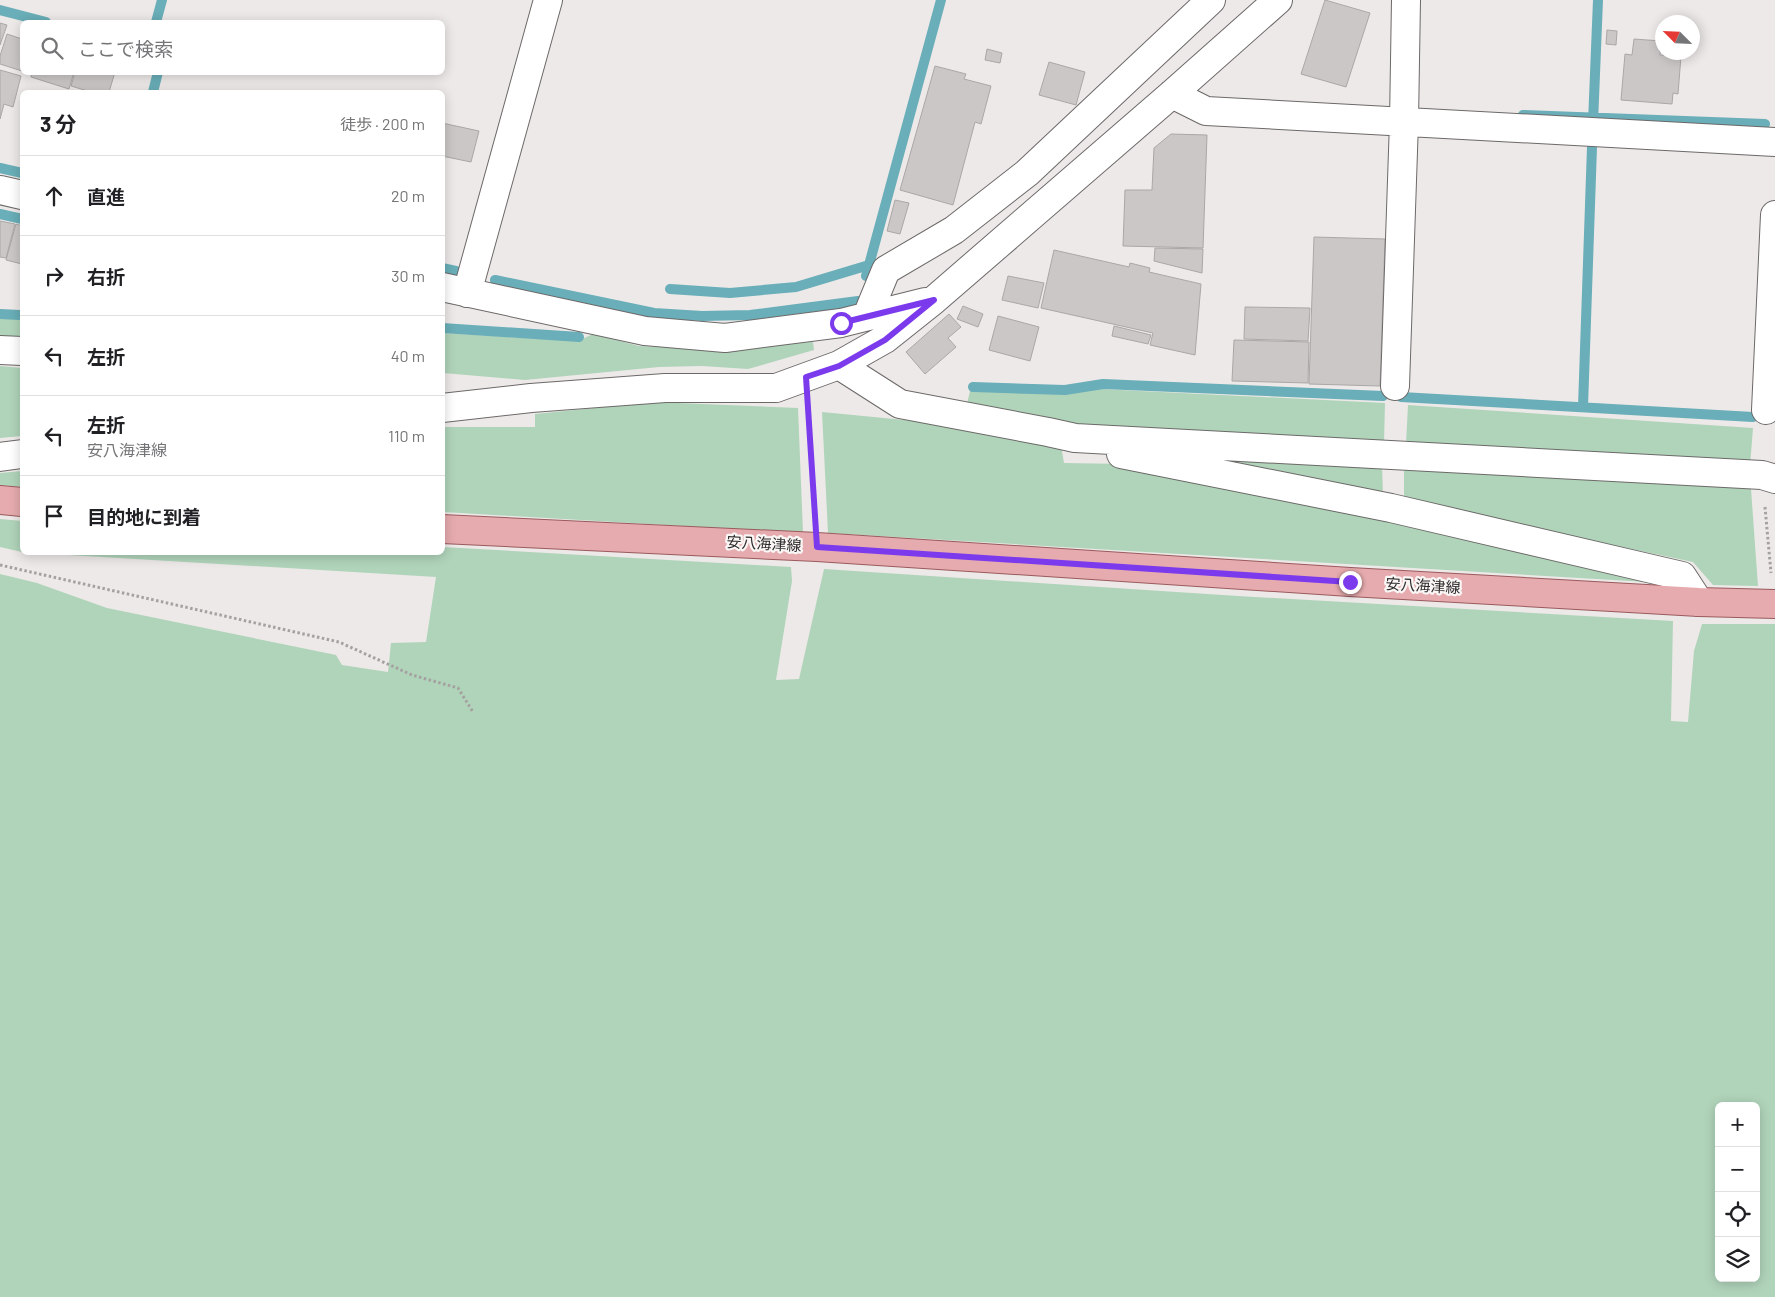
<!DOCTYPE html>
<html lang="ja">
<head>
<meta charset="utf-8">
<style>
	:root { --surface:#fff; --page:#f6f6f6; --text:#202124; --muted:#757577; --line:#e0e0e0 }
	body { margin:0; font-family:Barlow,"Noto Sans JP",sans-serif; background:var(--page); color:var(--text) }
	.controls { position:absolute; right:15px; bottom:15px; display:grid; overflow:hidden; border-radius:8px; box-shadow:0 2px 12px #0003 }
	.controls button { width:45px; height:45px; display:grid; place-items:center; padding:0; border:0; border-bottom:1px solid var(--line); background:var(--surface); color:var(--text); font:25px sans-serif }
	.compass { position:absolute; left:1655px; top:15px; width:45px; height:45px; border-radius:50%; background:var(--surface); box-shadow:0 2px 12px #0003; rotate:294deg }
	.stop { position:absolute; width:15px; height:15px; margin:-11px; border:4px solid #7c3aed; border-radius:50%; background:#fff }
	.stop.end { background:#7c3aed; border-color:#fff; box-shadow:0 1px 5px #0008 }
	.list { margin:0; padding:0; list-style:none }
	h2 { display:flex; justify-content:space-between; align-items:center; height:65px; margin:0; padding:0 20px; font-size:21px }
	h2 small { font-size:16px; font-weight:400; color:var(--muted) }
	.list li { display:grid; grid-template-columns:32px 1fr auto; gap:15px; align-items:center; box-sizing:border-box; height:80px; padding:0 20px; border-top:1px solid var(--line) }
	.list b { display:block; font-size:19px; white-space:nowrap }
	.list p { margin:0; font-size:16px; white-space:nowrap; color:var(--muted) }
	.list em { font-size:16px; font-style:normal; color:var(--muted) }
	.icon { flex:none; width:28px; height:28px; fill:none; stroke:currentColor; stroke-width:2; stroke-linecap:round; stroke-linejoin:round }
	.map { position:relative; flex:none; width:1775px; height:1297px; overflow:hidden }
	.search { position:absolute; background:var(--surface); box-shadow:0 2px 12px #0003; left:20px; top:20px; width:425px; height:55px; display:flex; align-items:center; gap:12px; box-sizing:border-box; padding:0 18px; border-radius:8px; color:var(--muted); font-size:19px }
	.panel { position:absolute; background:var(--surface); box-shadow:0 2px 12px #0003; left:20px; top:90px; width:425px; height:465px; border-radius:8px }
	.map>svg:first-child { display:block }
	.green { fill:#b0d4ba; fill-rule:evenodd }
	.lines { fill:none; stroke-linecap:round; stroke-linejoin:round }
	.stream { stroke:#69aeb8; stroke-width:10 }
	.building { fill:#cbc7c6; stroke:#aaa7a6 }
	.minor-casing { stroke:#6c6968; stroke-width:30 }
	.major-casing { stroke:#9a5a5d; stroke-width:30 }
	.path { stroke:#a4a1a0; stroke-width:3; stroke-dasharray:2.5 2.5; stroke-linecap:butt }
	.minor { stroke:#fff; stroke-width:28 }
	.major { stroke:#e6abae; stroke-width:28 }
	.route { stroke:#7c3aed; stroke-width:6 }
	.labels { text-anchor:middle; stroke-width:4.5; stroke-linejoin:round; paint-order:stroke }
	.street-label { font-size:15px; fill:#2d2b2b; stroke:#faf6f5 }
</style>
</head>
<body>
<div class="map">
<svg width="1775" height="1297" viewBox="0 0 1775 1297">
	<rect width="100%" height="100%" fill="#ede9e8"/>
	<!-- green -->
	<path class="green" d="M0 318 22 319V341L0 340Z
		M442 333 578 341 593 334 639 346 716 349 813 342 814 350 748 369 702 366 659 367 525 380 443 373Z
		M0 366 22 368V436L0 438Z
		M1100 389 1385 403 1384 444 1064 424 967 404 970 391 1063 393Z
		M654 402 798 408 803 533 443 512 442 427H535V414Z
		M1408 405 1753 428 1750 466 1406 444Z
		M822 412 946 424 1061 445 1064 463 1127 464 1401 522 1664 583 828 533Z
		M1153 452 1382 463 1383 497Z
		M1404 463 1751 489 1758 586 1713 585 1693 562 1404 501Z
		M22 471V487L0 485V473Z
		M0 519 22 521V552L0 547Z
		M443 547 791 567 792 581 776 680 799 679 824 569 1238 596 1673 621 1671 721 1688 722 1694 651 1702 624H1775V1297H0V574L37 583 107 608 336 655 342 665 388 672 391 643 426 642 436 577 35 553 442 552ZM1719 1106H1756V1278H1719Z"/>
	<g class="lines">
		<!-- stream -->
		<path class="stream" d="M0 10 46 22
			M156 22 162 0
			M153 92 158 72
			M1523 115 1765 124
			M1593 123 1598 0
			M0 168 22 173
			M0 214 22 219
			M442 268 456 271
			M866 276 941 0
			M495 280 654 313 702 316 750 315 858 301
			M670 289 730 293 796 287 869 265
			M0 314 20 315
			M442 328 579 337
			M973 387 1065 390 1103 384 1383 396
			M1401 397 1753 417
			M1583 407 1592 147"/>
	</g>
	<!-- building -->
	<path class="building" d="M1325 0 1370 13 1346 87 1301 74Z
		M0 23 7 25 0 45Z
		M1607 30 1617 31 1616 45 1606 44Z
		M7 34 22 39V71L0 64V56Z
		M1634 39 1661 41 1660 55 1681 56 1678 94 1673 93 1672 104 1621 100 1625 54 1632 55Z
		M987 49 1002 53 1000 63 985 60Z
		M1049 62 1085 72 1076 105 1039 95Z
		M935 66 966 74 964 79 991 86 981 124 975 122 953 205 900 190Z
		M0 70 21 76 13 107 4 104 0 119Z
		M32 72H74L69 89 31 77Z
		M75 72H115L109 92H91L71 86Z
		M442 123 479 131 471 162 442 156Z
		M1171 134 1207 135 1203 248 1123 246 1125 190H1152L1154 148Z
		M895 200 909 203 900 234 887 231Z
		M0 221 15 224 6 258 0 257Z
		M16 224 22 226V264L6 260Z
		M1314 237 1385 239 1380 386 1309 384Z
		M1155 248 1203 249 1202 273 1154 261Z
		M1054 250 1129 267 1130 263 1150 268 1149 272 1201 284 1195 355 1150 345 1153 333 1041 308Z
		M1008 276 1044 283 1038 308 1002 300Z
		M963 306 983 314 978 327 957 319Z
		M1245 307 1310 308 1308 341 1244 339Z
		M949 314 961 327 948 338 956 347 925 374 906 352Z
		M998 316 1039 327 1030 361 989 350Z
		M1114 326 1151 335 1148 344 1112 336Z
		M1234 340 1309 342 1308 383 1232 381Z"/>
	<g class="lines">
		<!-- minor casing -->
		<g class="minor-casing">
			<path id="minor" d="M1172 94 1206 111 1775 142
				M0 190 22 195
				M442 287 645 331 725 338 841 323 925 302
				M467 293 548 0
				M867 316 886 270 954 230 1027 173 1211 0
				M0 350 22 351
				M839 365 900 404 1048 432 1075 438 1762 475 1775 479
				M1395 386 1404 122 1406 0
				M442 408 531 398 665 388H776L839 365 885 339 934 300 1172 94 1278 0
				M1766 410 1775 215
				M1121 454 1391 508 1682 576 1699 602
				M0 457 22 454"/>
		</g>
		<!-- major casing -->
		<g class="major-casing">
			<path id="major" d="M0 500 22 502
				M442 529 817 547 1350 582 1699 602 1775 604"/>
		</g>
		<!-- path -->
		<path class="path" d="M808 407 815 516
			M1765 507 1771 573
			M0 565 339 642 412 675 458 688 473 712"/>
		<!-- minor -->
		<use href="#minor" class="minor"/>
		<!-- major -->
		<use href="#major" class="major"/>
	</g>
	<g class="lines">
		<!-- route -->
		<path class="route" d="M841 323 934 300 885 340 839 366 806 377 817 547 1350 582"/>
	</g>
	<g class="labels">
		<!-- street labels -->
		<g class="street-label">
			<text transform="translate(764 544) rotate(3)" y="5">安八海津線</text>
			<text transform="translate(1423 586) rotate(3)" y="5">安八海津線</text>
		</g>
	</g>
</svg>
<div class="controls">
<button>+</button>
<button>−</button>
<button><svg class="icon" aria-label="locate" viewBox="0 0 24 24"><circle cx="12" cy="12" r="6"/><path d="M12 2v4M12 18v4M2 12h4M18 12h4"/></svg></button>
<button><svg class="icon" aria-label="layers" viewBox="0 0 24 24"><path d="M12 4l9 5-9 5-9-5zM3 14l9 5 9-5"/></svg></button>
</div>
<svg class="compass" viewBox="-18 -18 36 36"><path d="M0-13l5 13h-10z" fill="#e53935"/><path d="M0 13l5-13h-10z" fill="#757577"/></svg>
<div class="stop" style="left:841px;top:323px"></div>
<div class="stop end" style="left:1350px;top:582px"></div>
<div class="search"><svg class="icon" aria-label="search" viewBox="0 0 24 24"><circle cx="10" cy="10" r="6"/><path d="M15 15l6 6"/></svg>ここで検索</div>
<section class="panel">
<h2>3 分<small>徒歩 · 200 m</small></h2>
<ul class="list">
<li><svg class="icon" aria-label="ahead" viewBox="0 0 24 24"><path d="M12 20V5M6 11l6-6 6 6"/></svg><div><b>直進</b></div><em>20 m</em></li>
<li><svg class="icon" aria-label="right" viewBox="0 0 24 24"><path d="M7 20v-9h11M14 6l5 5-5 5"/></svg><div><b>右折</b></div><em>30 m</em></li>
<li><svg class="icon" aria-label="left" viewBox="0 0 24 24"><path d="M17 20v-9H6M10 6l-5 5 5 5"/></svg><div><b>左折</b></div><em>40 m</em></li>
<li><svg class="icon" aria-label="left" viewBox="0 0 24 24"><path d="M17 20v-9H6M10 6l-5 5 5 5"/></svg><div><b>左折</b><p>安八海津線</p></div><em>110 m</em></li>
<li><svg class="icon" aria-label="arrive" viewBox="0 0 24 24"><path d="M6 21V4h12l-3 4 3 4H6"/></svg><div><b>目的地に到着</b></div></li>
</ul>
</section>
</div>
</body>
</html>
